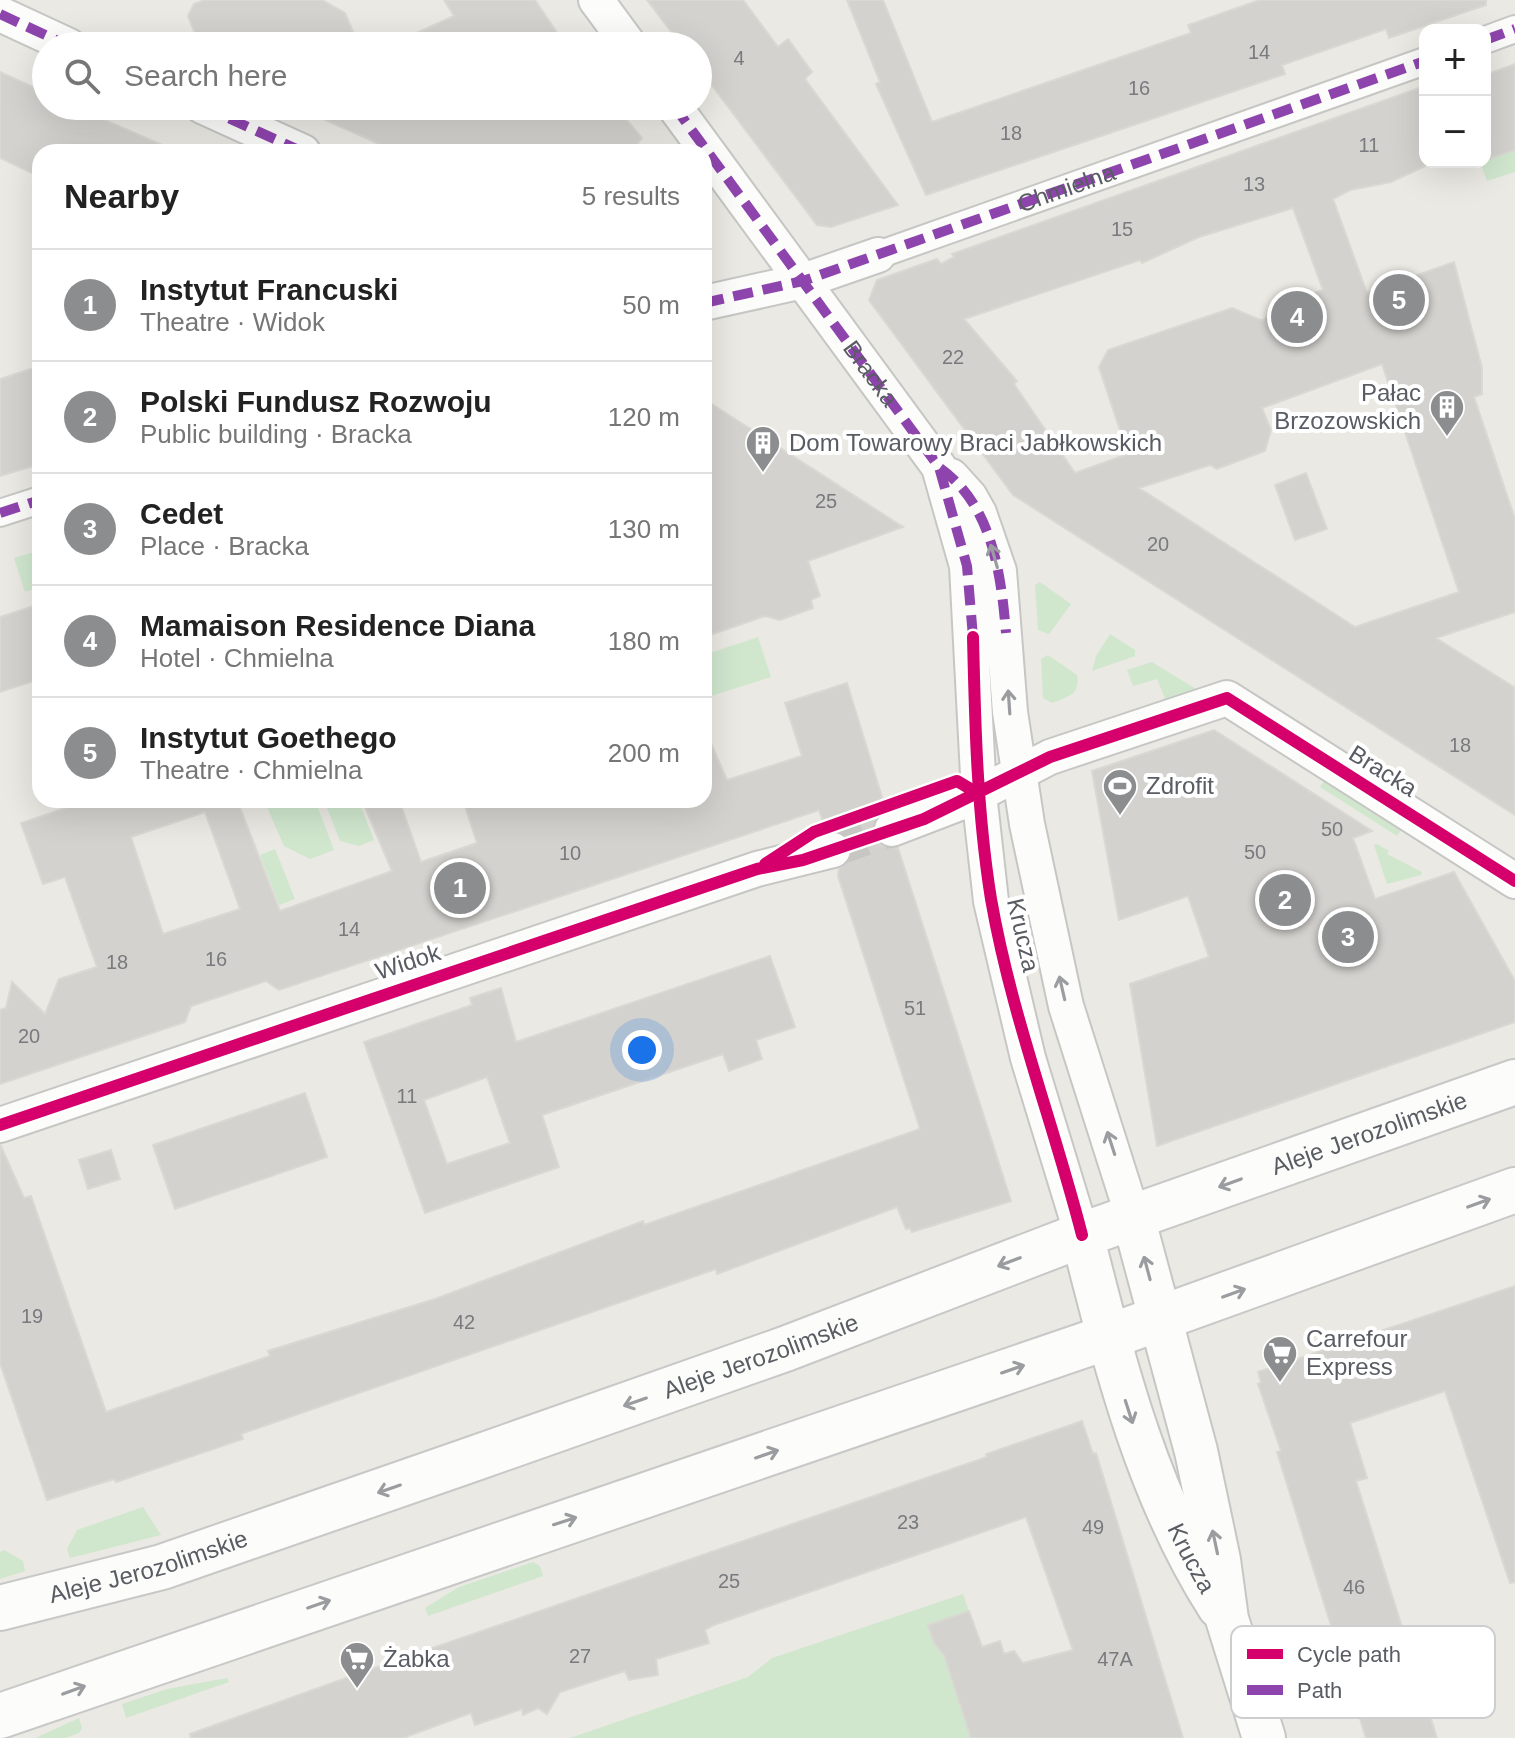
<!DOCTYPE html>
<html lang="en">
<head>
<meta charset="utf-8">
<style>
	:root { --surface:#fff; --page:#f6f6f6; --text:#222; --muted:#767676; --line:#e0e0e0; --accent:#8c8d8f }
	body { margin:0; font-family:Helvetica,sans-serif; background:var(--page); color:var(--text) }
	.controls { position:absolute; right:24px; top:24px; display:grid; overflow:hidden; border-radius:16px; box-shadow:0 8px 32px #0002 }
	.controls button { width:72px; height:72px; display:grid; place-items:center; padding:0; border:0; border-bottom:2px solid var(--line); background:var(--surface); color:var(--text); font:40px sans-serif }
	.you { position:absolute; left:642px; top:1050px; width:28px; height:28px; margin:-20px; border:6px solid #fff; border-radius:50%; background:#1a73e8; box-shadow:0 0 0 12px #1a73e833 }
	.badge { display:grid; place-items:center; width:52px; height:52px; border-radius:50%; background:var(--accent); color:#fff; font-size:26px; font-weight:700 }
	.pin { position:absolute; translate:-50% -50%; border:4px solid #fff; box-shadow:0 2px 8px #0006 }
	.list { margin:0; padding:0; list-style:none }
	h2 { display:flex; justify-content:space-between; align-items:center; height:104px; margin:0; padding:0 32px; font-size:34px }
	h2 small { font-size:26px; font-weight:400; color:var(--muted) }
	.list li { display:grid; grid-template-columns:52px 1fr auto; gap:24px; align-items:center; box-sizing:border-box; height:112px; padding:0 32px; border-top:2px solid var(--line) }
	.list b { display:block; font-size:30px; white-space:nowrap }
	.list p { margin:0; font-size:26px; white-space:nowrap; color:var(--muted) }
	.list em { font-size:26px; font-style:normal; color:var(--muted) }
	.icon { flex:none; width:44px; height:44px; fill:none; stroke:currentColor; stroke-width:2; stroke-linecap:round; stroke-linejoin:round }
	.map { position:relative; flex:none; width:1515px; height:1738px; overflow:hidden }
	.search { position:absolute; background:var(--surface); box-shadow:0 8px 32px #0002; left:32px; top:32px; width:680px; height:88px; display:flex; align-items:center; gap:20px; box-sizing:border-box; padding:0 28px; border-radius:44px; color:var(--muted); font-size:30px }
	.panel { position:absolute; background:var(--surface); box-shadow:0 8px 32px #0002; left:32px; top:144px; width:680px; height:664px; border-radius:24px }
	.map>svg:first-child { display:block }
	.green { fill:#d0e7ce }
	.building { fill:#d3d2ce; stroke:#dad8d2; stroke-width:2; fill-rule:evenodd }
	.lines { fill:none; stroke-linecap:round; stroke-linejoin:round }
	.minor-tunnel { stroke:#c6c6c3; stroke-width:34; stroke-dasharray:34 17; stroke-linecap:butt }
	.pedestrian-casing { stroke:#c6c7c5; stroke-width:30 }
	.minor-casing { stroke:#c6c7c5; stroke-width:38 }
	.tertiary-casing { stroke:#c6c7c5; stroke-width:46 }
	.secondary-casing { stroke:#c7c8c7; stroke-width:48 }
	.pedestrian { stroke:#fcfcfb; stroke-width:26 }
	.minor { stroke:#fcfcfb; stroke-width:34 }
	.tertiary { stroke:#fcfcfb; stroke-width:42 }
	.secondary { stroke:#fcfcfb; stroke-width:44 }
	.quiet { stroke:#8e44ad; stroke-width:10; stroke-dasharray:20 10; stroke-linecap:butt }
	.cycleway-casing { stroke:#fff; stroke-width:17 }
	.cycleway { stroke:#d6006c; stroke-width:12 }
	.oneway { stroke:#9a9c9f }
	.labels { text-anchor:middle; stroke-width:8; stroke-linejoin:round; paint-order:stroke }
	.number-label { font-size:20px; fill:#787a7e }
	.street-label { font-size:24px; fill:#595c62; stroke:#fff }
	.poi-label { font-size:24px; fill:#595c62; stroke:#fff; text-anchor:start }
	.key { fill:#fff; stroke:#cdced0; stroke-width:2 }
	.key-label { font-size:22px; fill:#595c62 }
</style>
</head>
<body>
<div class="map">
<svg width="1515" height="1738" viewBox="0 0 1515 1738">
	<rect width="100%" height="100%" fill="#eae9e3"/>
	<!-- green -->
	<path class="green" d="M1515 150V172L1487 181 1480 162Z
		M40 550V576L33 579 36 588 25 592 14 558Z
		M1040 582 1071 604 1049 634 1038 630 1035 585Z
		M1110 634 1135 650V656L1092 671 1096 656Z
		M758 637 771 677 705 698 704 655Z
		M1048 655 1077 675C1080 695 1069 696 1052 703L1043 698 1041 659Z
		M1152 662 1201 692 1166 701 1157 679 1133 686 1127 670Z
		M1326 777 1404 826 1397 836 1320 787Z
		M280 800H315L334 850 310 859 284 846 267 807Z
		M324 800H358L374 840 359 846 340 841Z
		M1377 844 1389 851 1387 854 1422 872 1421 875 1387 884 1374 845Z
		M275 849 295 899 279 905 260 855Z
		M143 1507 161 1535 70 1558 67 1549 77 1530Z
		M4 1550 23 1561 25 1571 0 1579V1552Z
		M533 1562 540 1566 543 1576 428 1616 425 1608 459 1587Z
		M963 1594 1012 1738H570L748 1677 772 1658Z
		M227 1678 229 1682 126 1718 122 1704 167 1689Z
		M79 1718 82 1728 79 1733 65 1738H35Z"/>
	<!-- building -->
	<path class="building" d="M205 0H322L345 13 359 46H200L188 16 194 4Z
		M444 0H535L566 46H388L454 16Z
		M647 0H743L778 47 788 39 812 72 805 79 898 205 831 227 817 225 698 67V46H682Z
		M847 0H883L932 122 1191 33 1188 25 1260 0H1486V5L1389 38 1386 29 1282 65 1285 74 926 195 876 84 880 82Z
		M1515 64V150L1485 160V75Z
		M0 72 46 93V106H73L178 152H40V177L0 158Z
		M1425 86V166L1391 182 1350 190 1333 199 1367 293 1454 262 1482 368V394L1474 397 1515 519V612L1436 638 1514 687 1515 815 1013 495 869 300 877 280 937 259 941 264 954 257 952 254ZM1293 208 1323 290 1276 306 1263 321 1232 308 1108 350 1099 367 1128 454 1075 473 1014 384 1017 381 964 319 1140 260 1142 263 1199 237ZM1382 364 1459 592 1355 627 1139 488 1210 465 1217 469 1265 451 1271 430 1262 408Z
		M294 106H615L642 138 631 152H397Z
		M40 366V464L0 476V379Z
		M704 399 903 527 808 561 820 596 811 600 813 608 780 620 765 616 704 637Z
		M1306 473 1327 529 1295 540 1275 485Z
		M40 604V679L0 692V617Z
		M847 683 886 810 876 817 873 835 880 845 898 848 1011 1201 912 1232 910 1228 906 1229 897 1207 717 1274 716 1269 241 1434 243 1439 116 1482 114 1479 47 1500 0 1363V1144L24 1198 31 1196 106 1412 270 1356 268 1351 435 1299 643 1221 644 1225 920 1129 838 876 839 869 852 856V844L839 831H826L819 810 279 990 266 981 191 1006 185 1022 0 1084V1010L6 1008 12 982 45 1014 59 979 97 967 65 877 43 884 21 823 89 800H237L280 911 392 871 362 800H399L421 862 477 843 463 800H704V727L727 780 802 756 785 703ZM205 812 240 909 163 934 131 837Z
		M1214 730 1372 831 1353 838 1375 899 1454 872 1515 981V1022L1157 1146 1130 984 1209 957 1188 896 1119 920 1092 771Z
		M770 956 795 1027 756 1040 762 1059 729 1071 723 1054 542 1115 559 1167 425 1213 364 1042 472 1005 470 998 501 988 516 1042ZM487 1077 510 1143 447 1164 424 1100Z
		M305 1093 327 1157 175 1209 153 1145Z
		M111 1150 120 1179 88 1189 79 1160Z
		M1515 1286V1582L1510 1583 1445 1391 1350 1423 1367 1478 1356 1481 1437 1738H1366L1277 1452 1281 1451 1258 1384 1261 1382 1258 1372Z
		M1082 1421 1093 1454 1096 1453 1183 1738H971L944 1655 934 1643 928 1625 969 1611 982 1647 1000 1641 1004 1654 1014 1651 1023 1663 1073 1650 1026 1517 714 1625 705 1630 709 1643 656 1659 658 1675 629 1680 625 1671 560 1692 547 1714 538 1708 523 1715 522 1709 475 1725 471 1713 403 1738H191L190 1734 360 1673 987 1457 986 1454Z"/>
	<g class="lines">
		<!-- minor-tunnel -->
		<path class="minor-tunnel" d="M833 850 892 829"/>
		<!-- pedestrian casing -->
		<g class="pedestrian-casing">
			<g id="pedestrian">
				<path d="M1485 40 1515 29"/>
				<path id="s1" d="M878 255 1425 61"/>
				<path d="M0 513 40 500"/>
			</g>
		</g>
		<!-- minor casing -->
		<g class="minor-casing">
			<path id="minor" d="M596 0 630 46
				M0 14 69 46
				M202 106 303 152
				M674 106 939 467 967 566 979 794 991 901 1028 1058 1082 1235
				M704 303 803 281 878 255
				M951 476 970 497 979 513 999 571 1010 712 1027 824 1066 1006 1133 1217
				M892 829 965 801 1050 757 1227 698 1515 881
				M0 1125 757 869 833 850"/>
		</g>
		<!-- tertiary casing -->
		<g class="tertiary-casing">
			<g id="tertiary">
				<path d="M1133 1217 1196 1451 1219 1560 1227 1619 1264 1738"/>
				<path id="s2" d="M1082 1235C1115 1364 1146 1493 1219 1607"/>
			</g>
		</g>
		<!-- secondary casing -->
		<g class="secondary-casing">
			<g id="secondary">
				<path id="s3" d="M0 1608 162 1567 467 1461 785 1349 1082 1235 1515 1082"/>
				<path d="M0 1716 1108 1337 1515 1190"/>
			</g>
		</g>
		<!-- pedestrian -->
		<use href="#pedestrian" class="pedestrian"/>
		<!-- minor -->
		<use href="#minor" class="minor"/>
		<!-- tertiary -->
		<use href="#tertiary" class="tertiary"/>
		<!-- secondary -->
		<use href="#secondary" class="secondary"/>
		<!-- quiet -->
		<g class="quiet">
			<path d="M0 14 69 46"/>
			<path d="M1485 40 1515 29"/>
			<path d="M202 106 303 152"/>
			<path id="s4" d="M674 106 939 467 967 566 973 637"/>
			<path d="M704 303 803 281 1425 61"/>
			<path d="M940 468C992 505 1001 573 1006 633"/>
			<path d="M0 513 40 500"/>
		</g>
		<!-- cycleway casing -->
		<g class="cycleway-casing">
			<path id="cycleway" d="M973 637C975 724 977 812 991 899 1011 1014 1053 1122 1082 1235
				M765 864 814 832 957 781 979 794
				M0 1125 757 869 803 860 924 819 1050 757 1227 698 1515 881"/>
		</g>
		<!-- cycleway -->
		<use href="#cycleway" class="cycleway"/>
	</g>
	<!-- one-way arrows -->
	<defs><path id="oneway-shaft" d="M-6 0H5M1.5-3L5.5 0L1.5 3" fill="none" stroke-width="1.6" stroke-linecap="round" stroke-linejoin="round" transform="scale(2)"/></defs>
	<g class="oneway">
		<use href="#oneway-shaft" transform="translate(994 556) rotate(-106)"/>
		<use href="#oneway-shaft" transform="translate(1009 702) rotate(-94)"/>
		<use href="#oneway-shaft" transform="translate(1062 988) rotate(-103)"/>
		<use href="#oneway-shaft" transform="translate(1111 1143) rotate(-108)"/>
		<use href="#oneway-shaft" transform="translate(1230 1183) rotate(160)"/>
		<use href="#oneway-shaft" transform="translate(1479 1203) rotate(-20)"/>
		<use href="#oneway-shaft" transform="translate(1009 1262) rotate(159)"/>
		<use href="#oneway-shaft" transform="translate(1147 1268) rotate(-105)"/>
		<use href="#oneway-shaft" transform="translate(1234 1293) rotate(-20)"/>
		<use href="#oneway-shaft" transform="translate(1013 1369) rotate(-19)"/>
		<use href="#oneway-shaft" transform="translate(635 1402) rotate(161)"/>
		<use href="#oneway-shaft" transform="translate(1129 1412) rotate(72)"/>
		<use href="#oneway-shaft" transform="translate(767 1454) rotate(-19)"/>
		<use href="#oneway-shaft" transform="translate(389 1489) rotate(161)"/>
		<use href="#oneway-shaft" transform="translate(565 1521) rotate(-18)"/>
		<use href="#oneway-shaft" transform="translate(1215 1542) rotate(-102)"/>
		<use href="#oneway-shaft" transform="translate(319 1604) rotate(-19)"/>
		<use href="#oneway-shaft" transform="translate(74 1690) rotate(-20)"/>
	</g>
	<!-- icons -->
	<defs>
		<g id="building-pin" transform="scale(1.8)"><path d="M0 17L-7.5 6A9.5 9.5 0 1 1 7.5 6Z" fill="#8c8d8f" stroke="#fff"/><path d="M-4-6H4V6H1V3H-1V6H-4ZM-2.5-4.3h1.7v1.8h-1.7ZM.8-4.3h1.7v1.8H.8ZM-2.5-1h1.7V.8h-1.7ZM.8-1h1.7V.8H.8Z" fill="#fff"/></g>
		<g id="stadium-pin" transform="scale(1.8)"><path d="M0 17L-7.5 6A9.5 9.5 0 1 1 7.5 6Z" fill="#8c8d8f" stroke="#fff"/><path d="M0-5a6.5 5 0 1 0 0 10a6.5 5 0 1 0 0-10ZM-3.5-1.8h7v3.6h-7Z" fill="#fff"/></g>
		<g id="supermarket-pin" transform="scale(1.8)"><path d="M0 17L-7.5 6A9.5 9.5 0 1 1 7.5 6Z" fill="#8c8d8f" stroke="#fff"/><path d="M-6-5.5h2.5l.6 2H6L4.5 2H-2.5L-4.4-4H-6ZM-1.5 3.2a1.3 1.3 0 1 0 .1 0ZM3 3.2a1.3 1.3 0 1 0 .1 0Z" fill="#fff"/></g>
	</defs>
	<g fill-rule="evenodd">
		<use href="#building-pin" x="1447" y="407"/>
		<use href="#building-pin" x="763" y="443"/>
		<use href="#stadium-pin" x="1120" y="786"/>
		<use href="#supermarket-pin" x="1280" y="1353"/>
		<use href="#supermarket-pin" x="357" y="1659"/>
	</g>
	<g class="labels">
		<!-- number labels -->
		<g class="number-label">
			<text x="1259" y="59">14</text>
			<text x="739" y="65">4</text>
			<text x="1139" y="95">16</text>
			<text x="1011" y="140">18</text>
			<text x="1369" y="152">11</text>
			<text x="1254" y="191">13</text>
			<text x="1122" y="236">15</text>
			<text x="953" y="364">22</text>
			<text x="826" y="508">25</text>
			<text x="1158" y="551">20</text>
			<text x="1460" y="752">18</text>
			<text x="1332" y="836">50</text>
			<text x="1255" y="859">50</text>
			<text x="570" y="860">10</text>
			<text x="349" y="936">14</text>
			<text x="216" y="966">16</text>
			<text x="117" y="969">18</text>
			<text x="915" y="1015">51</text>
			<text x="29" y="1043">20</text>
			<text x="407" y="1103">11</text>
			<text x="32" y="1323">19</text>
			<text x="464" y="1329">42</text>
			<text x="908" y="1529">23</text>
			<text x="1093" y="1534">49</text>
			<text x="729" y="1588">25</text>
			<text x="1354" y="1594">46</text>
			<text x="580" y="1663">27</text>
			<text x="1115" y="1666">47A</text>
		</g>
		<!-- street labels -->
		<g class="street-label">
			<text dy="8" stroke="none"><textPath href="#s1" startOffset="200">Chmielna</textPath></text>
			<text dy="8" stroke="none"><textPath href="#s4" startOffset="332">Bracka</textPath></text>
			<text transform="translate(1383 771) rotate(32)" y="8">Bracka</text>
			<text transform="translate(1023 935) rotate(77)" y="8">Krucza</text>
			<text transform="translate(408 962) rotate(-18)" y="8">Widok</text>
			<text dy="8" stroke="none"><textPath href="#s3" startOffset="1450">Aleje Jerozolimskie</textPath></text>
			<text dy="8" stroke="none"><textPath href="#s3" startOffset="802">Aleje Jerozolimskie</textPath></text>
			<text dy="8" stroke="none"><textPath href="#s2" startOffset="342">Krucza</textPath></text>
			<text dy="8" stroke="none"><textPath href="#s3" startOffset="154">Aleje Jerozolimskie</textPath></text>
		</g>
		<!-- poi labels -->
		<g class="poi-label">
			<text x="1421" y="401" text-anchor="end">Pałac<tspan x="1421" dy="28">Brzozowskich</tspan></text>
			<text x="789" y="451">Dom Towarowy Braci Jabłkowskich</text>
			<text x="1146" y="794">Zdrofit</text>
			<text x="1306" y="1347">Carrefour<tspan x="1306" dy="28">Express</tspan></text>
			<text x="383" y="1667">Żabka</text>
		</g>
	</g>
	<!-- legend -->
	<rect x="1231" y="1626" width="264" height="92" rx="12" class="key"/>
	<rect x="1247" y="1649" width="36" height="10" fill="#d6006c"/>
	<rect x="1247" y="1685" width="36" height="10" fill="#8e44ad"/>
	<g class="key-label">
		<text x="1297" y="1662">Cycle path</text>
		<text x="1297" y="1698">Path</text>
	</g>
</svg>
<div class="controls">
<button>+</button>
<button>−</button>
</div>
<div class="you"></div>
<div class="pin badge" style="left:460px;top:888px">1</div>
<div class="pin badge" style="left:1285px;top:900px">2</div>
<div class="pin badge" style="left:1348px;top:937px">3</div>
<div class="pin badge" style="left:1297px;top:317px">4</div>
<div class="pin badge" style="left:1399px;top:300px">5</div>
<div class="search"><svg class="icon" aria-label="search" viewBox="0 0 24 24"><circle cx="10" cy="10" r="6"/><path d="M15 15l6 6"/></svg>Search here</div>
<section class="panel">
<h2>Nearby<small>5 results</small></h2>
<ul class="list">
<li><span class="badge">1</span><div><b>Instytut Francuski</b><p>Theatre · Widok</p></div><em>50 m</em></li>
<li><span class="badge">2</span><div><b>Polski Fundusz Rozwoju</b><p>Public building · Bracka</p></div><em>120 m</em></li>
<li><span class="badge">3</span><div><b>Cedet</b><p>Place · Bracka</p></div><em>130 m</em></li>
<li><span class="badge">4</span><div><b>Mamaison Residence Diana</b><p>Hotel · Chmielna</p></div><em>180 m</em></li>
<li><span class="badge">5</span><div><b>Instytut Goethego</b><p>Theatre · Chmielna</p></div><em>200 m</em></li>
</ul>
</section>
</div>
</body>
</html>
